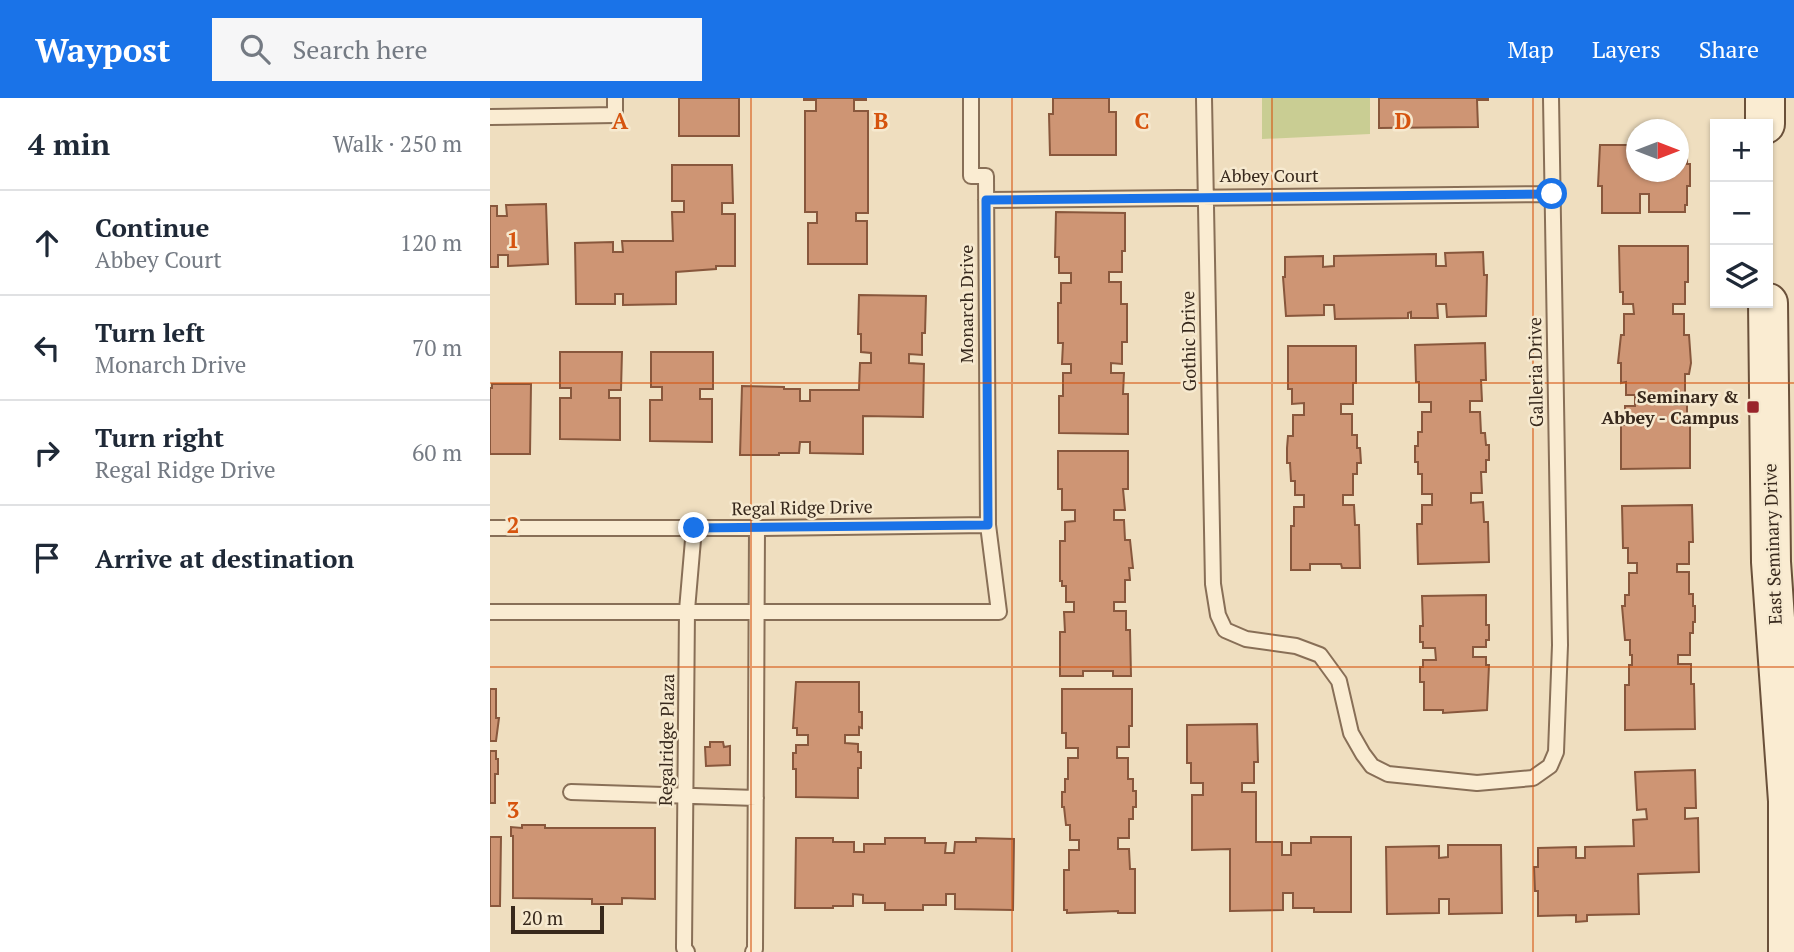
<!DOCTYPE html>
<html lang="en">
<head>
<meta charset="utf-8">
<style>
	:root { --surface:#fff; --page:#f6f6f7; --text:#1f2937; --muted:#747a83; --line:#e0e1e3; --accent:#1a73e8 }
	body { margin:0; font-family:"PT Serif",serif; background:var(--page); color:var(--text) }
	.controls { position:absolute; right:21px; top:21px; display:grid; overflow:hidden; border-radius:0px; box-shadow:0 2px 5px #0004 }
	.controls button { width:63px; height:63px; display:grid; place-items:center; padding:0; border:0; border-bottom:2px solid var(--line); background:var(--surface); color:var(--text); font:35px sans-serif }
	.compass { position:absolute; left:1136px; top:21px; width:63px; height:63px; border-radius:50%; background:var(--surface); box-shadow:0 2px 5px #0004; rotate:90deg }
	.scale { position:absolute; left:21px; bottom:18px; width:93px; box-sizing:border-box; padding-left:7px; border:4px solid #37281c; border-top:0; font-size:19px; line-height:24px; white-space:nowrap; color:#37281c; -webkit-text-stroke:5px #f6e9cf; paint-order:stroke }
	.stop { position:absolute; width:21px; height:21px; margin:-16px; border:5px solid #1a73e8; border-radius:50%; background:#fff }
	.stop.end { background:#1a73e8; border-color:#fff; box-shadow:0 2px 7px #0008 }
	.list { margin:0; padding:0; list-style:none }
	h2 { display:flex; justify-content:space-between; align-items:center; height:91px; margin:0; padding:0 28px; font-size:30px }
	h2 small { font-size:23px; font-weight:400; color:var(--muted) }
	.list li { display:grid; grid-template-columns:46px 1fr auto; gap:21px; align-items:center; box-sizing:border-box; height:105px; padding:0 28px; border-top:2px solid var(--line) }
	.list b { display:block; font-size:26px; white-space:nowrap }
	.list p { margin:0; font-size:23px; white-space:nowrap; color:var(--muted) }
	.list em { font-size:23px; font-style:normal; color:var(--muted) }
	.icon { flex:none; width:38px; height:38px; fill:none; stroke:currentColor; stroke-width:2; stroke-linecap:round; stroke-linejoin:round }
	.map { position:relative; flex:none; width:1304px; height:854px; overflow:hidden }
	header { display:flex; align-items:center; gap:42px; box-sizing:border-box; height:98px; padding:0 35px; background:var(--accent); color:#fff }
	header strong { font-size:33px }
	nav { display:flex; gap:38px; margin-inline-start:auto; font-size:24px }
	.search { width:490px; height:63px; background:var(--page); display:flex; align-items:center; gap:18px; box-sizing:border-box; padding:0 24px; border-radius:0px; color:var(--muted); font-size:26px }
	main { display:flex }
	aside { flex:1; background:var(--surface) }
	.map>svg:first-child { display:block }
	.green { fill:#c9cd93 }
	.building { fill:#ce9574; stroke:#88573c; stroke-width:2 }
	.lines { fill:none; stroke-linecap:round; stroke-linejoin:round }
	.lane-casing { stroke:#886f57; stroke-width:18 }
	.secondary-casing { stroke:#6a503a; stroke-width:42 }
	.lane { stroke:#faecd2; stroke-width:14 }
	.secondary { stroke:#faecd2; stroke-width:38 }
	.route { stroke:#1a73e8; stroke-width:9 }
	.grid { fill:none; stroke:#d6540e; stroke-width:2; stroke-opacity:0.55 }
	.poi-dot { fill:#99252b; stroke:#f6e9cf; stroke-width:2.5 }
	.labels { text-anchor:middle; stroke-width:5; stroke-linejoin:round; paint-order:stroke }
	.street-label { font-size:18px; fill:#37281c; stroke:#f6e9cf }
	.poi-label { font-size:18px; font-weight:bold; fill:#37281c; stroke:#f6e9cf; text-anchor:end }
	.grid-label { font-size:23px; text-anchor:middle; font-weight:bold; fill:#d6540e; stroke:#f6e9cf; stroke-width:5; stroke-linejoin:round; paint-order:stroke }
</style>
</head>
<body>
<header>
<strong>Waypost</strong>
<div class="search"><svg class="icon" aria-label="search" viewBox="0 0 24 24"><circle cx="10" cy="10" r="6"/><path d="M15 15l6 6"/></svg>Search here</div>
<nav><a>Map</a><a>Layers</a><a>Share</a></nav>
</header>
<main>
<aside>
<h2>4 min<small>Walk · 250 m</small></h2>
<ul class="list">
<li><svg class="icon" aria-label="ahead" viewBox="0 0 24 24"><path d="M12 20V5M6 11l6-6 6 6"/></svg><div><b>Continue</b><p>Abbey Court</p></div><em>120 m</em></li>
<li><svg class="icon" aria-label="left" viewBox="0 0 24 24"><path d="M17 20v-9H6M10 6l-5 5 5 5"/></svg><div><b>Turn left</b><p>Monarch Drive</p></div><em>70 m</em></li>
<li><svg class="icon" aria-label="right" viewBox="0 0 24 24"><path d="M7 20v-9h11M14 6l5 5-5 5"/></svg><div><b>Turn right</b><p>Regal Ridge Drive</p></div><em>60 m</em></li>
<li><svg class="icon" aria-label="arrive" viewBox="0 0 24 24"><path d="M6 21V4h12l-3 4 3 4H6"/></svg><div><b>Arrive at destination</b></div></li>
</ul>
</aside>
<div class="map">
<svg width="1304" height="854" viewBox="0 0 1304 854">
	<rect width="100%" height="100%" fill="#efdebf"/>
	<!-- green -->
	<path class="green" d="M772 0H880V36L772 41Z"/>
	<!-- building -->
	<path class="building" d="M189 0H249V38H189Z
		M314 0H376V2H364V13H378V115H366V123H377V166H318V125H327V114H315V13H326V2H314Z
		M563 0H619V14H626V57H560L559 16H563Z
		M889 0H998V2H987L988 29 889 30Z
		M1188 46H1197V66H1200V88H1197V107H1195V114H1159V96H1150V115H1112V88H1108L1110 47H1146V74H1188Z
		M182 67H242L243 105H232V116H245V168H226V171L186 174V206L133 207V196H125V206H86L85 145 123 144V154H133L132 143H183L182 114H194V103H182Z
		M56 106 58 166 18 168V157H8V169H0V108H7V118H17L16 107Z
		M566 114 635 115V153H632V174H619V184H631V206H637V244H632V266L621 265V275H634L633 296H638V336L569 335V298H573V275H581V266H572L573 245H568V205H571V185H581V175H569V159H565Z
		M1129 148H1198V184H1195V206H1183V216H1194V237H1199L1201 265 1199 276H1195V298H1184V307H1197V327H1200V370L1131 371V327H1135V308H1145V297H1136V284L1131 285V265H1128L1131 237H1134V216H1144L1143 206H1133V194H1130Z
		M993 154 994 177H997L996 218 957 219 956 206H947L948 220H921V214L918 215V220L845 221 844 207H834V217L796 218 793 179H795V159L833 158V169L844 168V158L946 156V168H956L955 155Z
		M369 197 436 198 435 235H432V257L419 256V265L434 266 433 319 373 318V356L320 355V344H310L309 355H289V357H250L252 288 294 289V291H310V303H320V292H369L370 265H381V255L371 254V236H368Z
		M995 245 996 282H991L992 303H980V314H990L991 335H995L996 347H999V362H996V374H991L992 395H981V405L993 404 994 424H998L999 464 928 466 927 426H932V407H942V396H932V376H928V364H925V348H928V334H932V314H941V304H929V284H926L925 247Z
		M798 248H866V285H863V306H851V316H862V337H867V350H870L871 365H867V376H863V397H853V407H864L865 427H869L870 470H852L851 466H820V472H801V428H804V409H814V397H805V383H801L800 365H797V350L798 338H803V317H814V305L802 306V291H798Z
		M70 254H132L131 292H119V300H130V342L70 341V300H81V290H70Z
		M161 254H223V291H210V301H222V344L160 343V302H172V289H161Z
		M2 286H41L40 356H0V290H2Z
		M568 353H638V391H633L635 412H624V422H634L635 442H640L643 470H639L640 482H635V504H624V513H636V532H640L641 578H623V573H593V578H570V534H575L574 514H584V504H576V488H572V483H570V443H575V424L585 423V412H572V391H568Z
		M1202 407 1203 444H1199V466H1187V474H1199V496H1203V508H1205V524H1203V535H1200V557H1188V566H1201V586H1204L1205 631 1135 632V587H1139V567H1142V557H1140V542H1135L1132 508H1135V497H1139V475H1147V465H1138V450H1133L1132 408Z
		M996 497V527H999V542H996V549H983V559H996V567H999L997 612 953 615V612H934V584H930V569H933V562H946L945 550H933V544H930V528H933L932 498Z
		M306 584H369V614H372V630L369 629V637H355V645L368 646V654H371V670H368V700L306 699V671H303V655H306V647H318V637H307V630H303Z
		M0 591H6V620H9L6 643H0Z
		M572 591H642V628H639V649H627V660H638V681H643V693H646V709H643V721H639V740H628V751H639L640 771H645V815H628V813L577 815V812H574V772H579V752H589V742H580V727H576L574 709H572V694H575V681H578V660H588V650H576V635H572Z
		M767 626 768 664H764V685H752V694H766V744H792V757H801V745H821V739H861V814H824V810H803V795H793V812L740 813V751L702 752V697H713V685H701V665H697V627Z
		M220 644H233L234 649 240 648V667L216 668 215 649H220Z
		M0 653H6V661H8V676H5V705H0Z
		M1205 672 1206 710H1195V721L1208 720 1209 774 1148 776 1149 816 1097 817V823L1086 824V817L1048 818V793H1045L1044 769H1048V750L1086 749V760H1095V749L1144 748 1143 722 1157 721 1156 711 1147 712 1145 674Z
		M32 727H55V730H165V801L132 800V806H102V801L23 800V738H21V729L32 730Z
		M0 739H11L10 808H0Z
		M306 740H343V744H364V754H374V746H395V740H435V745H456L455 755H464L465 744H486V740L524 741 523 812 465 811V796H456V807H433V812H395V805H373V797L363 796V808H343V810H305Z
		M958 747H1011L1012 815 959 816V801H949V815L897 816 896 749 949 748V760L958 759Z"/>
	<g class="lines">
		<!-- lane casing -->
		<g class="lane-casing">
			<path id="lane" d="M714 0 723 486 728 517 735 532 756 541 806 548 830 557 849 583 861 635 873 656 882 668 898 676 987 685 1043 680 1060 668 1066 654 1070 547 1061 0
				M0 19 125 17V0
				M496 102 1062 96
				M0 430H267L498 427
				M0 514H509L498 427 496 78H481V0
				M81 694 266 700
				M197 854 194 850 197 512 204 430
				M263 854 265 851 267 430"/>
		</g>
		<!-- secondary casing -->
		<g class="secondary-casing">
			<path id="secondary" d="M1275 0V26
				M1278 205 1281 464 1298 703V854"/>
		</g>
		<!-- lane -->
		<use href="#lane" class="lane"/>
		<!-- secondary -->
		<use href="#secondary" class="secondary"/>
	</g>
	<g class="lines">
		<!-- route -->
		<path class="route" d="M204 430 498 427 496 102 1062 96"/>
	</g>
	<!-- grid -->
	<path class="grid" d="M261 0V854M522 0V854M782 0V854M1043 0V854M0 285H1304M0 569H1304"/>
	<!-- markers -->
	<rect class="poi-dot" x="1256" y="302" width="14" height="14" rx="3.5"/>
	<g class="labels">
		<!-- street labels -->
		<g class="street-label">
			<text x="779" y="84">Abbey Court</text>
			<text transform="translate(477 206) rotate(-90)" y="6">Monarch Drive</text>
			<text transform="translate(699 243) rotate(-91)" y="6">Gothic Drive</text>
			<text transform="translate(1046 274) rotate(-91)" y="6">Galleria Drive</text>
			<text transform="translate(312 410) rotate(-1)" y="6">Regal Ridge Drive</text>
			<text transform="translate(1283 446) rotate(-92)" y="6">East Seminary Drive</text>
			<text transform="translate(177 642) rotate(-89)" y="6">Regalridge Plaza</text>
		</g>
		<!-- poi labels -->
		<g class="poi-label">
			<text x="1249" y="305">Seminary &amp;<tspan x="1249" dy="21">Abbey - Campus</tspan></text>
		</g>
	</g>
	<g class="grid-label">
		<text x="130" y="31">A</text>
		<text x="391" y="31">B</text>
		<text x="652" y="31">C</text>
		<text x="913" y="31">D</text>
		<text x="23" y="150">1</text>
		<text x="23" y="435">2</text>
		<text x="23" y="720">3</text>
	</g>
</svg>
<div class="controls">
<button>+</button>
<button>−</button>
<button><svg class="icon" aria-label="layers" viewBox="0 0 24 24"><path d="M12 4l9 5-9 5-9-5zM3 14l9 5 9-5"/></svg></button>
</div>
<svg class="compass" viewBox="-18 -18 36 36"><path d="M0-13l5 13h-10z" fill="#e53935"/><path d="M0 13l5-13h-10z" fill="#747a83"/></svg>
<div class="scale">20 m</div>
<div class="stop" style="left:1062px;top:96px"></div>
<div class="stop end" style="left:204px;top:430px"></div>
</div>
</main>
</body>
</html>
